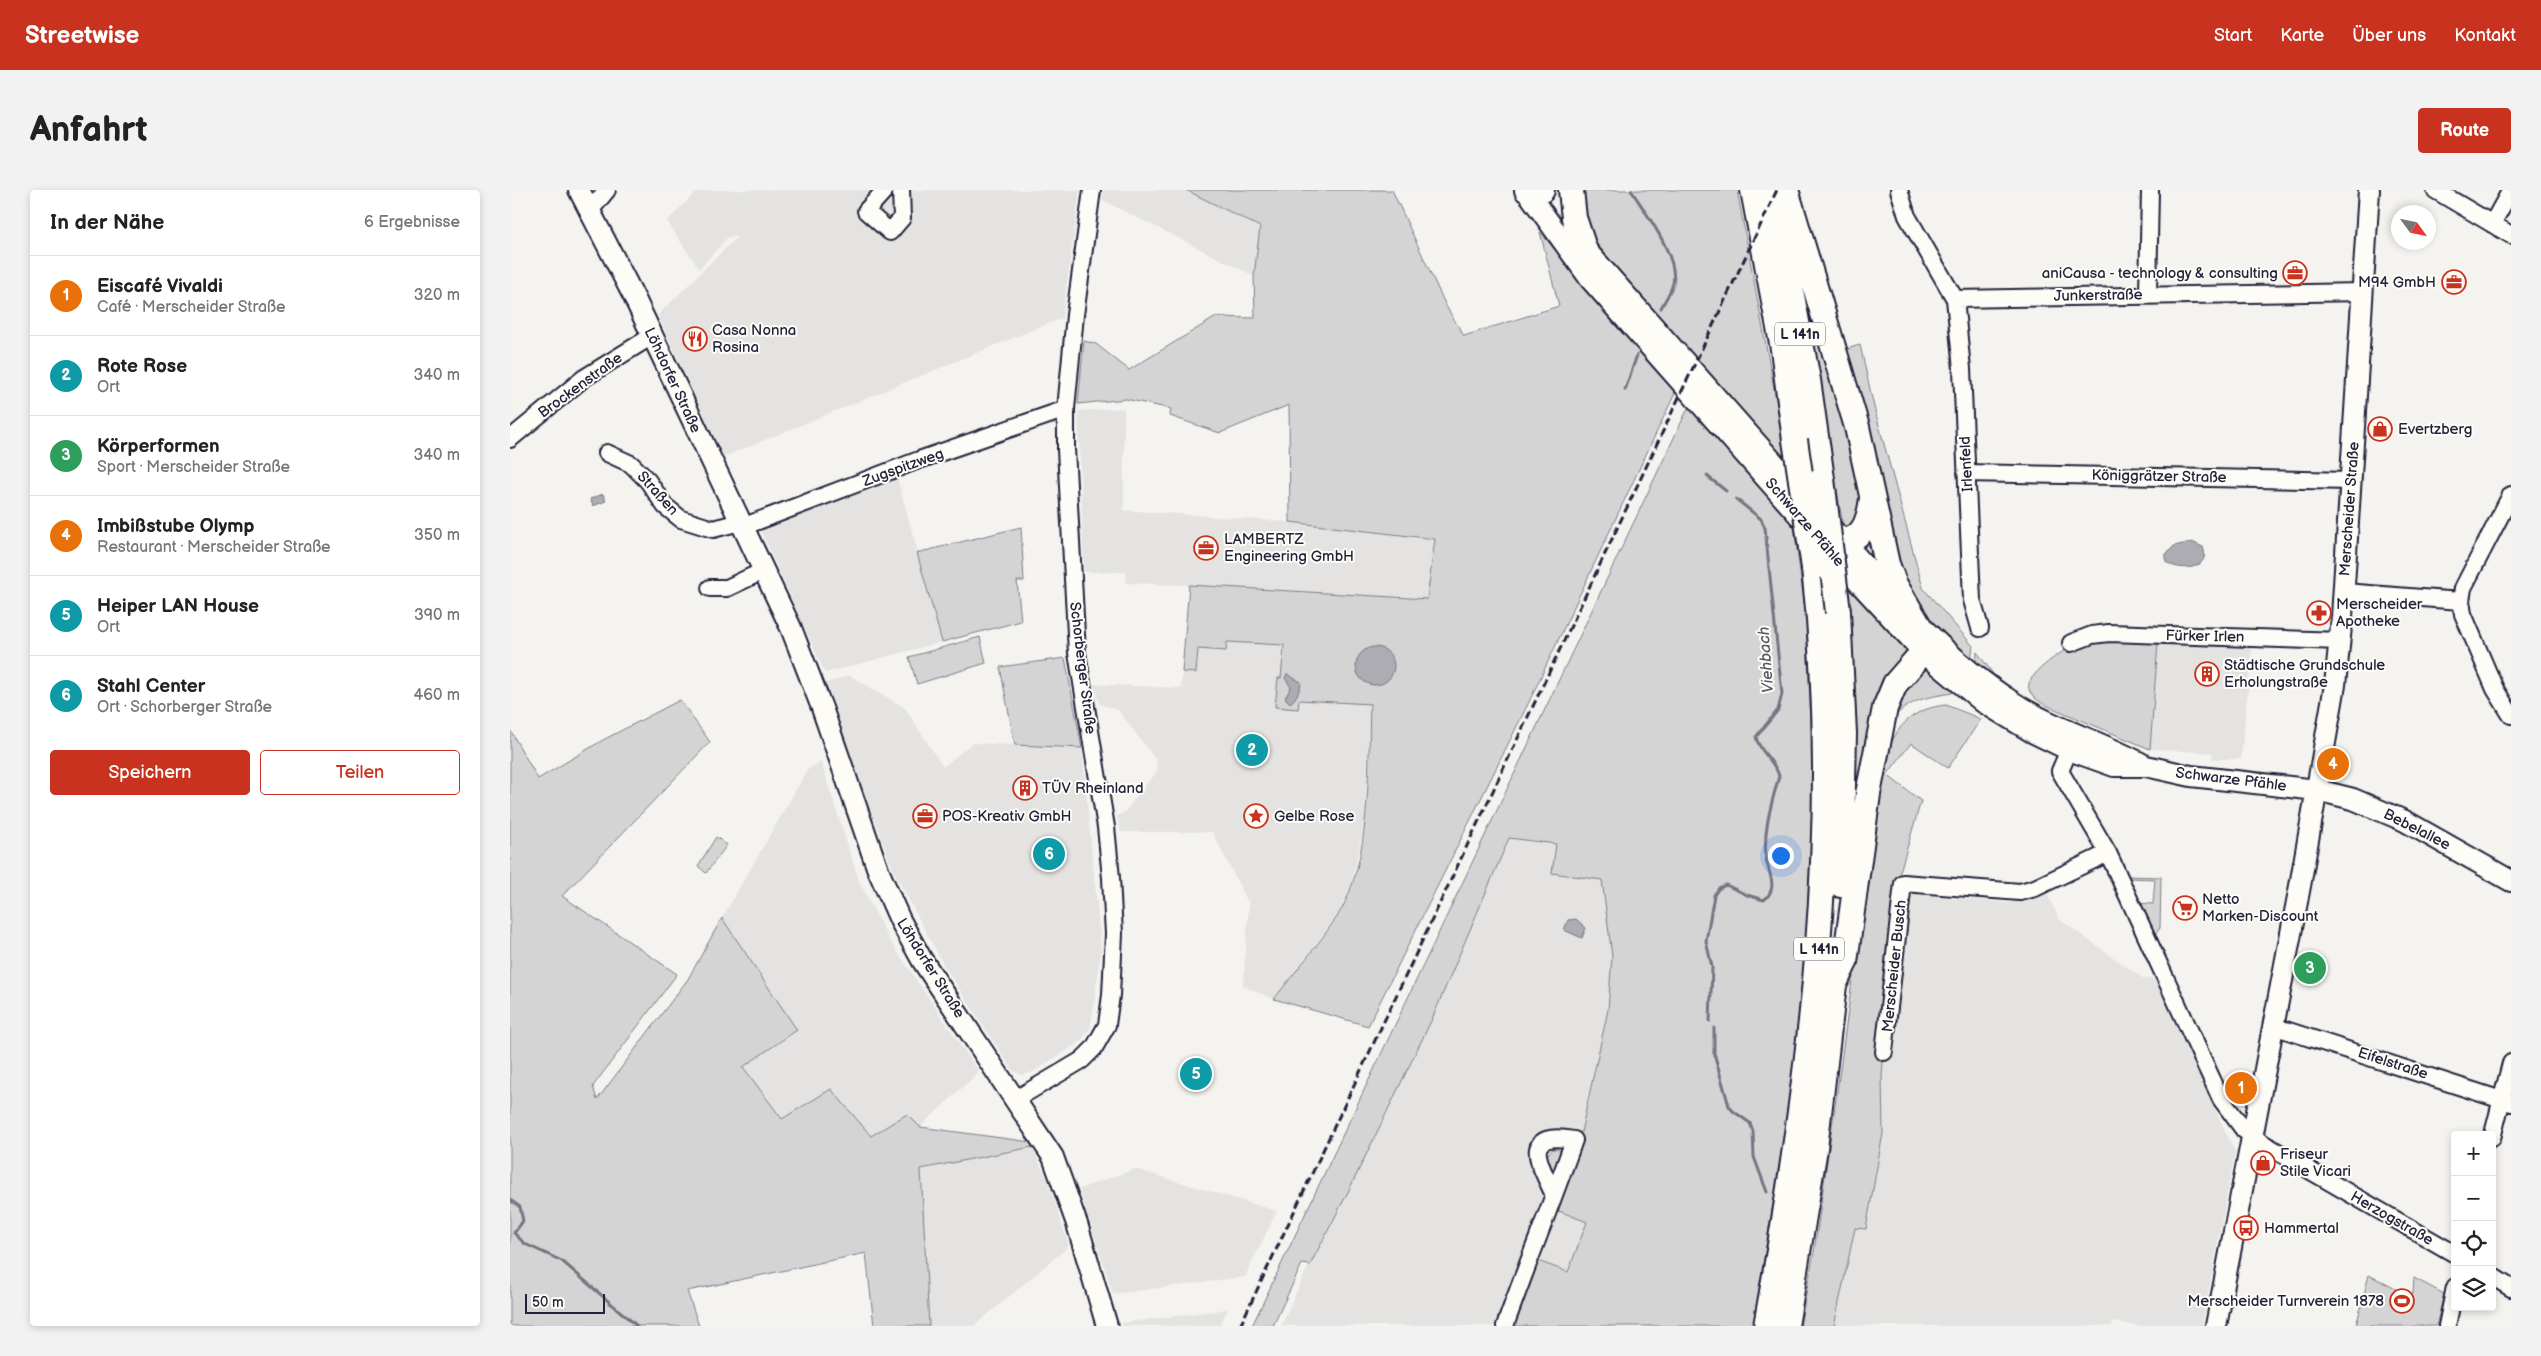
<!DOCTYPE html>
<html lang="de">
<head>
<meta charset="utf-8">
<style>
	:root { --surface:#fff; --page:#f2f2f2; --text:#222; --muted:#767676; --line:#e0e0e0; --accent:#c8321e }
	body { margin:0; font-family:"Balsamiq Sans",sans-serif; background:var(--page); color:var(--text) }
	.controls { position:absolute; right:15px; bottom:15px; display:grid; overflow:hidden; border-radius:5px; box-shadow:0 2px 8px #0003 }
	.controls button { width:45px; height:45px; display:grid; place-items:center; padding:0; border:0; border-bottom:1px solid var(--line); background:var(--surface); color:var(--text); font:25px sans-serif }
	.compass { position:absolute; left:1881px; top:15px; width:45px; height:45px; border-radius:50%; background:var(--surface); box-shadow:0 2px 8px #0003; rotate:123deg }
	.scale { position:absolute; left:15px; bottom:12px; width:80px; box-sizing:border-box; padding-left:5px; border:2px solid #22223b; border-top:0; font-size:14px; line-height:18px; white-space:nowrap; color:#22223b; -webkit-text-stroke:4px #fdfcf7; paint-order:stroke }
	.you { position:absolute; left:1270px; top:665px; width:18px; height:18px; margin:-12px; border:4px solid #fff; border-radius:50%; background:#1a73e8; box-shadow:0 0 0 8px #1a73e833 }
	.badge { display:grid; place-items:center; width:32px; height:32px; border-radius:50%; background:var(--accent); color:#fff; font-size:16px; font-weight:700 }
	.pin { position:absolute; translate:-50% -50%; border:2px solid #fff; box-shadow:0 1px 5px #0006 }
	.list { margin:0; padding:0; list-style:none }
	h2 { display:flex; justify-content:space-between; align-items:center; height:65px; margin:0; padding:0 20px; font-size:21px }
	h2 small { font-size:16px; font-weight:400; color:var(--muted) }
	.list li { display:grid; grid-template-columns:32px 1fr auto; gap:15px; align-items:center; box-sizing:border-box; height:80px; padding:0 20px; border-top:1px solid var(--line) }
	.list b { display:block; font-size:19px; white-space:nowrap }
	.list p { margin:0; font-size:16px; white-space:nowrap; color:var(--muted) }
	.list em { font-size:16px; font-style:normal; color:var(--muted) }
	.actions { display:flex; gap:10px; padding:15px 20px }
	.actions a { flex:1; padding:11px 0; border:1px solid var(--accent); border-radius:5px; text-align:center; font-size:18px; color:var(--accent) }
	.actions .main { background:var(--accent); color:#fff }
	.icon { flex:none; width:28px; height:28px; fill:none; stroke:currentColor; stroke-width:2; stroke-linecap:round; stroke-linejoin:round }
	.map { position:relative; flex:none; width:2001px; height:1136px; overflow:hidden; border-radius:5px }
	header { display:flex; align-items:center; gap:30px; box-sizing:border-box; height:70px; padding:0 25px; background:var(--accent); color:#fff }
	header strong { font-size:24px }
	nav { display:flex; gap:28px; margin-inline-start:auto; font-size:18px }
	.intro { display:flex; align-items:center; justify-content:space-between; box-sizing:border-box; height:120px; padding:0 30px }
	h1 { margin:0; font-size:35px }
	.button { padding:12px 22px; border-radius:5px; background:var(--accent); color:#fff; font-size:18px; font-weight:700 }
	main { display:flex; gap:30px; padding:0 30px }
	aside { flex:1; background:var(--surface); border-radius:5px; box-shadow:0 2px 8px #0003 }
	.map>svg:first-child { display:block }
	.built { fill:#e4e3e2 }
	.green { fill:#d5d4d5; stroke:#7c7b88 }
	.water { fill:#acacb2; stroke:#757582 }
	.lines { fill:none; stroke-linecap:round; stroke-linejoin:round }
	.stream { stroke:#757582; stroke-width:3 }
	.minor-casing { stroke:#22223b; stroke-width:20 }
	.major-casing { stroke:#22223b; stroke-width:24 }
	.highway-casing { stroke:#22223b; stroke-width:28 }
	.minor { stroke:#fdfcf7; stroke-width:16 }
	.major { stroke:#fdfcf7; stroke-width:20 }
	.highway { stroke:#fdfcf7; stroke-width:24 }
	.rail { stroke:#22223b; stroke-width:3; stroke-dasharray:8 4; stroke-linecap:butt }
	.highway-bridge-casing { stroke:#22223b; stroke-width:28; stroke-linecap:butt }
	.highway-bridge { stroke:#fdfcf7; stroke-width:24 }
	.labels { text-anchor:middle; stroke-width:4; stroke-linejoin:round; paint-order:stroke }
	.shield { fill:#fdfcf7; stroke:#646373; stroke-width:1 }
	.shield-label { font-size:14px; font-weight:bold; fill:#22223b }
	.poi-label { font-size:15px; fill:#22223b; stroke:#fdfcf7; text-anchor:start }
	.street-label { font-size:15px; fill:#22223b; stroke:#fdfcf7 }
	.water-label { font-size:16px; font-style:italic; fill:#59596b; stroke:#fdfcf7 }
</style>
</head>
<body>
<header>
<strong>Streetwise</strong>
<nav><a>Start</a><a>Karte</a><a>Über uns</a><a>Kontakt</a></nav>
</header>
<div class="intro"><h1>Anfahrt</h1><a class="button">Route</a></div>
<main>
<aside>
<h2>In der Nähe<small>6 Ergebnisse</small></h2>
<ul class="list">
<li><span class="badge" style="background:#e8710a">1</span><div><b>Eiscafé Vivaldi</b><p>Café · Merscheider Straße</p></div><em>320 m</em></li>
<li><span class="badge" style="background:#0f9aa8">2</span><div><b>Rote Rose</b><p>Ort</p></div><em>340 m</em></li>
<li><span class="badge" style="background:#2e9e5b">3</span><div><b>Körperformen</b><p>Sport · Merscheider Straße</p></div><em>340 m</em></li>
<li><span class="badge" style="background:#e8710a">4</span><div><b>Imbißstube Olymp</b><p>Restaurant · Merscheider Straße</p></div><em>350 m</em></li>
<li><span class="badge" style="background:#0f9aa8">5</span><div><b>Heiper LAN House</b><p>Ort</p></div><em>390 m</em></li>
<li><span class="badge" style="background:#0f9aa8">6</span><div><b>Stahl Center</b><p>Ort · Schorberger Straße</p></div><em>460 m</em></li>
</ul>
<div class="actions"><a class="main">Speichern</a><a>Teilen</a></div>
</aside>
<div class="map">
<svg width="2001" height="1136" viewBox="0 0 2001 1136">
	<rect width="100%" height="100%" fill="#f4f3ef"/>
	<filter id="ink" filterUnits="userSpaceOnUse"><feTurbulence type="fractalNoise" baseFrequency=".02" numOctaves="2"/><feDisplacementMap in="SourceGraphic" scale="10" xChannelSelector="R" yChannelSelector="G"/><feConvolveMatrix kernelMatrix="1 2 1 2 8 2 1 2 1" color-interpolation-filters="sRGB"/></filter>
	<g filter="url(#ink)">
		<!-- built -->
		<path class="built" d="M182 0H570L552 128 213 267 148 125 227 47H218L189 79 157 31 185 3Z
			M594 0H676L751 37 744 86 592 10Z
			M614 218V320L780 332 925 349 917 409 860 514 855 630 841 696 827 726 764 809 733 796 739 714 702 642H611L607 626 614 623 648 580 646 570 608 520 590 514 583 494 671 498 679 395 616 393V382H574L568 221Z
			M387 287 432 452 315 483 250 339Z
			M1648 453 1742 457 1731 569H1702L1703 563 1640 559Z
			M339 485 395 518 433 577 462 553 572 558 591 759 583 823 580 838 570 852 521 883 512 885 503 881 433 774 384 682 341 570 317 493Z
			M311 572 349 691 380 751 469 882 410 937 397 924 361 946 321 899 272 930 233 877 287 840 212 728 298 579Z
			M999 648 1047 654 1042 683 1092 690 1097 722 1102 766 1098 820 1071 942 1044 1019 1077 1031 1058 1082 1025 1080 1003 1136H771L795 1083 838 1002 922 829Z
			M1384 702 1498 713 1537 703 1549 729 1634 789 1644 788 1725 962 1692 1136H1628L1603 1132 1602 1136H1324L1345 1038 1356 1039 1373 943 1372 887Z
			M522 957 537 989 559 1056 464 1136H419L411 979Z
			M625 979 767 1021 735 1087 603 1104 569 999Z
			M718 1119 709 1136H613L612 1133Z"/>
		<!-- green -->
		<path class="green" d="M676 0H882L936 116 954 146 1049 116 1030 42 1166 201 1018 514 858 836 764 809C785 782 808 755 827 727 862 672 858 578 860 514L789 510 788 519 765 517 768 488H771L774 455 717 452 716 461 688 459 686 483 672 482 679 395 917 409 925 349 780 332 779 215 710 243 660 226 661 219 616 209 568 214 574 151 586 154 619 180 706 127 745 128 744 86 750 37Z
			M1067 0H1227L1274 252 1276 274 1080 46Z
			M1293 96 1352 291 1355 323 1334 342Z
			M1350 155 1364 217 1413 398 1463 456 1461 470 1398 410 1330 161Z
			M1179 216 1283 330 1296 427 1303 578 1301 702 1280 910 1243 1136H1003L1025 1080V1070L1058 1082 1077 1032 1044 1019 1071 942 1098 820 1102 766 1092 690 1042 683 1046 654 999 648 922 829 838 1002 800 1075 792 1074 763 1136H742Z
			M511 337 514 391H507L511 431 432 452 407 363Z
			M1358 340 1377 391 1346 357Z
			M1338 397 1399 463 1346 647 1343 469Z
			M470 447 476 473 407 494 399 467Z
			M1597 450 1648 453 1640 559 1538 516C1531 513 1516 504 1519 494 1521 483 1552 460 1562 457 1573 454 1585 452 1597 450Z
			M1467 462 1487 489 1466 474Z
			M555 468 572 558 505 555 490 477Z
			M1412 479 1418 480 1442 500V503C1412 508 1399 510 1378 533L1385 508Z
			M170 510 200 552 52 706 167 784 83 896 87 910 178 789 212 728 287 840 233 877 272 929 321 899 361 946 397 924 410 937 521 952 522 957 411 979 419 1136H364L356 1063 177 1101 189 1136H0V540L28 589 93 550Z
			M1436 515 1471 529 1438 578 1401 553 1377 585 1411 611 1384 702 1372 887 1373 943 1356 1039 1345 1038 1324 1136H1290L1304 1062 1326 909 1365 621C1374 574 1376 521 1436 515Z
			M206 647 217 655 196 683 188 676Z
			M1617 686 1651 687 1650 738 1644 746 1628 713 1643 714 1645 689 1618 688Z
			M1043 959H1048L1052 963 1051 972 1043 984 1036 966Z
			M1859 1085 1899 1106 1903 1103 1904 1088 1934 1104 1926 1136H1846Z"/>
		<!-- water -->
		<path class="water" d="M93 304 96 311 83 316 80 309Z
			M1682 352 1693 357C1702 380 1669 382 1656 372V364L1664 356Z
			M846 476a19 19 0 1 1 38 0a19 19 0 1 1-38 0Z
			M777 484 791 492C791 498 786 510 780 513L775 508 781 497 775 488Z
			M1066 729 1076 738 1072 748 1054 740 1058 730Z"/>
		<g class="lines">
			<!-- stream -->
			<path class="stream" d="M1121 0C1135 22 1169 67 1163 93 1161 102 1155 110 1151 118
				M1115 200 1127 165
				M1197 286 1216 301
				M1200 831 1202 777 1196 751 1204 705 1209 698 1216 695 1237 705 1254 710C1270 697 1257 682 1256 667 1253 639 1262 612 1269 586 1265 571 1249 562 1246 547L1268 520 1272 504 1255 338 1251 329 1226 309
				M1204 838V863L1219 916 1223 921 1240 933 1243 941 1244 967 1257 1002
				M0 1010 10 1017 13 1031 4 1043 15 1054 52 1071 127 1136"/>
			<!-- minor casing -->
			<g class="minor-casing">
				<path id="minor" d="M375 0 356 21 380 42 392 28 391 0
					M1389 0 1397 26 1445 109 1452 179 1462 410 1470 438
					M1925 0 2001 45
					M80 21 97 0
					M1982 34 2001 0
					M1638 105 1640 0
					M1445 109 1853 102
					M0 249 74 188 142 146
					M97 263 121 274 138 291 155 316 171 329 203 339 230 332
					M1456 283 1841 291
					M2001 305 1953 398 1951 411 1953 424 1985 499 2001 525
					M232 337 409 270 556 219
					M200 398H217L253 381
					M1834 402 1951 411
					M1561 453 1582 445 1599 443 1831 451
					M1559 548V560L1550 581 1598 663 1711 909 1734 940 1754 954 1945 1064
					M1763 836 2001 913
					M1374 862 1393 693 1510 702 1525 698 1598 663
					M506 909 572 870 584 858 597 835 601 805 604 744 601 688 596 637 567 463 556 259V219L565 125 582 0
					M1982 948 2001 873
					M1982 1086 2001 1098
					M995 1136C1017 1074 1042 1013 1064 950 1007 940 1031 976 1044 1005
					M1937 1136 1945 1097"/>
			</g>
			<!-- major casing -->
			<g class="major-casing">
				<path id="major" d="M69 0 124 107 281 438 312 518 368 680 390 730 412 770 543 967 567 1034 597 1136
					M1016 0 1080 89 1338 381 1413 462 1473 512 1522 542 1559 560 1604 576H1636L1681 586 1807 600 1843 609 1895 631 2001 691
					M1069 52 1296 309
					M1323 340C1378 401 1431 466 1501 511 1543 539 1591 551 1634 575
					M1706 1136 1790 696 1825 495 1832 427 1859 0"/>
			</g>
			<!-- highway casing -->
			<g class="highway-casing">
				<path id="highway" d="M1017 0H1032
					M1061 0 1064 28 1075 61
					M1243 0 1273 159 1285 250
					M1262 0 1298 190 1312 289
					M1276 0 1347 237 1377 374 1384 393 1414 444 1416 452 1413 462 1385 494 1375 518 1358 604 1335 772 1325 793
					M1302 339C1339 361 1357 350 1362 308
					M1328 422 1334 543 1331 695
					M1256 1136C1301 886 1333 632 1304 378
					M1276 1136 1305 958 1326 778"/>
			</g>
			<!-- minor -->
			<use href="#minor" class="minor"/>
			<!-- major -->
			<use href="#major" class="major"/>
			<!-- highway -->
			<use href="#highway" class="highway"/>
			<!-- rail -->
			<path class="rail" d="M730 1136 1267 0"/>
			<!-- highway-bridge casing -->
			<g class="highway-bridge-casing">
				<path id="highway-bridge" d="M1285 250 1304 378
					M1312 289 1328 422"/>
			</g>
			<!-- highway-bridge -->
			<use href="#highway-bridge" class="highway-bridge"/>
		</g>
	</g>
	<!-- icons -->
	<defs>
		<g id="office-ring" transform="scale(1.25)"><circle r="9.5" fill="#fdfcf7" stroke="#c8321e" stroke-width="1.5"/><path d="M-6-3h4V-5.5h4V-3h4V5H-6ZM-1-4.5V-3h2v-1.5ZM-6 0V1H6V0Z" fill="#c8321e"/></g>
		<g id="restaurant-ring" transform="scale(1.25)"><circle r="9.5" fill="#fdfcf7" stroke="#c8321e" stroke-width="1.5"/><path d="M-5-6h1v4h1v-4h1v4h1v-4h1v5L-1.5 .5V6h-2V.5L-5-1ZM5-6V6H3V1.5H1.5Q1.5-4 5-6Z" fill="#c8321e"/></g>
		<g id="shop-ring" transform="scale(1.25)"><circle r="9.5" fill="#fdfcf7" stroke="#c8321e" stroke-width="1.5"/><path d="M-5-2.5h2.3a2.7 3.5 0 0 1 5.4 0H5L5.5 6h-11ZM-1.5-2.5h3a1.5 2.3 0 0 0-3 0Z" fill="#c8321e"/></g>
		<g id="pharmacy-ring" transform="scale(1.25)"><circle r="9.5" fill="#fdfcf7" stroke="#c8321e" stroke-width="1.5"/><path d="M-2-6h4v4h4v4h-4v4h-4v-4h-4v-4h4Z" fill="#c8321e"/></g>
		<g id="building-ring" transform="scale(1.25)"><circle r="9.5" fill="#fdfcf7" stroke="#c8321e" stroke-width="1.5"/><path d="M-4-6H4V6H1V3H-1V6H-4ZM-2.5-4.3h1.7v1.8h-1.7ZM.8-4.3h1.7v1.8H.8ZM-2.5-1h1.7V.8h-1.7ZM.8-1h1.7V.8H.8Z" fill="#c8321e"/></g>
		<g id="sight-ring" transform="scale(1.25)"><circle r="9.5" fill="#fdfcf7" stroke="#c8321e" stroke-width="1.5"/><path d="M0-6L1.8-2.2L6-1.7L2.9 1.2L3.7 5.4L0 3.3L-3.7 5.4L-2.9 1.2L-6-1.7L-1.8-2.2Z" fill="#c8321e"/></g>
		<g id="supermarket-ring" transform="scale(1.25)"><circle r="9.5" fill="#fdfcf7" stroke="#c8321e" stroke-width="1.5"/><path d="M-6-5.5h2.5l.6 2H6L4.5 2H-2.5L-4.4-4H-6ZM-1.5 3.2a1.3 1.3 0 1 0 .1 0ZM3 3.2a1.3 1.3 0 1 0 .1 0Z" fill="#c8321e"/></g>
		<g id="bus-ring" transform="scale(1.25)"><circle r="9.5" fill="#fdfcf7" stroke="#c8321e" stroke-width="1.5"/><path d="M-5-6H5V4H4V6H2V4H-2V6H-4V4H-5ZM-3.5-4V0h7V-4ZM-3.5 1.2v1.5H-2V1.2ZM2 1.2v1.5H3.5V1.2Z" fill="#c8321e"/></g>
		<g id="stadium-ring" transform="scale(1.25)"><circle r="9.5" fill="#fdfcf7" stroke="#c8321e" stroke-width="1.5"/><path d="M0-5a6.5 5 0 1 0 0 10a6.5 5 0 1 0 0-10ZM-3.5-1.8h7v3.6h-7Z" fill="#c8321e"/></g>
	</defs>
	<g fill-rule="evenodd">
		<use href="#office-ring" x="1785" y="83"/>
		<use href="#office-ring" x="1944" y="92"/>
		<use href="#restaurant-ring" x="185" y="149"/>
		<use href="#shop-ring" x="1870" y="239"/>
		<use href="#office-ring" x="696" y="358"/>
		<use href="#pharmacy-ring" x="1809" y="423"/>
		<use href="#building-ring" x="1697" y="484"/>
		<use href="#building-ring" x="515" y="598"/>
		<use href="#office-ring" x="415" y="626"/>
		<use href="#sight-ring" x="746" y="626"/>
		<use href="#supermarket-ring" x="1675" y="718"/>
		<use href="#shop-ring" x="1753" y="973"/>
		<use href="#bus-ring" x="1736" y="1038"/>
		<use href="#stadium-ring" x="1892" y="1111"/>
	</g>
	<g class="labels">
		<!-- shield labels -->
		<g class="shield">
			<rect x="1265" y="132.5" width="50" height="23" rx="4"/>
			<rect x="1284" y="747.5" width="50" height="23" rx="4"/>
		</g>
		<g class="shield-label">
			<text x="1290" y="149">L 141n</text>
			<text x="1309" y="764">L 141n</text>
		</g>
		<!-- poi labels -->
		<g class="poi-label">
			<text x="1768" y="88" text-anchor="end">aniCausa - technology &amp; consulting</text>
			<text x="1926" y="97" text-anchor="end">M94 GmbH</text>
			<text x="202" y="145">Casa Nonna<tspan x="202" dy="17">Rosina</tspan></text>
			<text x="1888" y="244">Evertzberg</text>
			<text x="714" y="354">LAMBERTZ<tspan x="714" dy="17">Engineering GmbH</tspan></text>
			<text x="1826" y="419">Merscheider<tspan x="1826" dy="17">Apotheke</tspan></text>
			<text x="1714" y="480">Städtische Grundschule<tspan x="1714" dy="17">Erholungstraße</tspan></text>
			<text x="532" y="603">TÜV Rheinland</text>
			<text x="432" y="631">POS-Kreativ GmbH</text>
			<text x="764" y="631">Gelbe Rose</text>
			<text x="1692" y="714">Netto<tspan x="1692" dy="17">Marken-Discount</tspan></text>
			<text x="1770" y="969">Friseur<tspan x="1770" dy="17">Stile Vicari</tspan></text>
			<text x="1754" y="1043">Hammertal</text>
			<text x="1874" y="1116" text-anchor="end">Merscheider Turnverein 1878</text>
		</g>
		<!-- street labels -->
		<g class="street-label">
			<text transform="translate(1588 105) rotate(-1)" y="5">Junkerstraße</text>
			<text transform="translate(163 190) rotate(65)" y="5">Löhdorfer Straße</text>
			<text transform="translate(70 195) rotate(-36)" y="5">Brockenstraße</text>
			<text transform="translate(1456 274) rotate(-93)" y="5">Irlenfeld</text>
			<text transform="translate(393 277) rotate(-20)" y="5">Zugspitzweg</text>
			<text transform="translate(1649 286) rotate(1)" y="5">Königgrätzer Straße</text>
			<text transform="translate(148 303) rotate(48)" y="5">Straßen</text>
			<text transform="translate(1839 319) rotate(-86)" y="5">Merscheider Straße</text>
			<text transform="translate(1295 332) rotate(49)" y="5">Schwarze Pfähle</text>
			<text transform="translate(1695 446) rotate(1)" y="5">Fürker Irlen</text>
			<text transform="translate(573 478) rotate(83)" y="5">Schorberger Straße</text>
			<text transform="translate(1721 589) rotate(7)" y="5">Schwarze Pfähle</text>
			<text transform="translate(1907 639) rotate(27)" y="5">Bebelallee</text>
			<text transform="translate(1384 776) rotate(-84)" y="5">Merscheider Busch</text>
			<text transform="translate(421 778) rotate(58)" y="5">Löhdorfer Straße</text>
			<text transform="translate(1883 873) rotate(18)" y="5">Eifelstraße</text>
			<text transform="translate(1882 1028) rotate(30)" y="5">Herzogstraße</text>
		</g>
		<!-- water labels -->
		<g class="water-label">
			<text transform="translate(1255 470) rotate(-94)" y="6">Viehbach</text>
		</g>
	</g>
</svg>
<div class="controls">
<button>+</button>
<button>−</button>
<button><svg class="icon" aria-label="locate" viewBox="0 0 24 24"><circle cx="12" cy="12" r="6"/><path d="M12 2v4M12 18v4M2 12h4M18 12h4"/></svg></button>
<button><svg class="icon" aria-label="layers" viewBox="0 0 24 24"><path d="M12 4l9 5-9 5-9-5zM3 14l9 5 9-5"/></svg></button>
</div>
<svg class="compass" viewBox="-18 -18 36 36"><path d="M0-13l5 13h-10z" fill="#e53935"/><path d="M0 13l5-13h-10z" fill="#767676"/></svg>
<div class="scale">50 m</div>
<div class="you"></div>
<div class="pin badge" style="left:1731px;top:898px;background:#e8710a">1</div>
<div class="pin badge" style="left:742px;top:560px;background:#0f9aa8">2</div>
<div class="pin badge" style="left:1800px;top:778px;background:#2e9e5b">3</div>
<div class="pin badge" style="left:1823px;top:574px;background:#e8710a">4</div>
<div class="pin badge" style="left:686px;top:884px;background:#0f9aa8">5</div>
<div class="pin badge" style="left:539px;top:664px;background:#0f9aa8">6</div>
</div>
</main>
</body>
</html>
